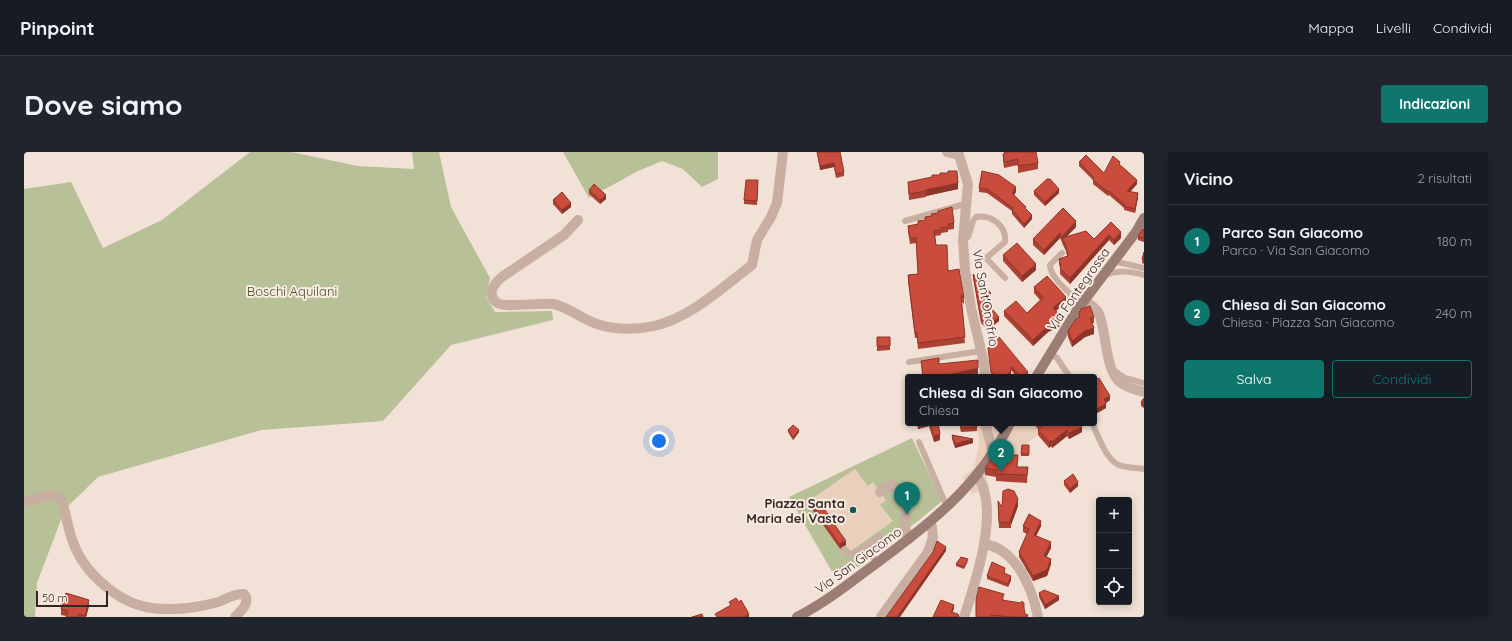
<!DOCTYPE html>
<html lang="it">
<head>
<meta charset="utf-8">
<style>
	:root { --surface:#171b24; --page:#20242c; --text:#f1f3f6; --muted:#9ea1a6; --line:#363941; --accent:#0f766e }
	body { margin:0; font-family:Quicksand,sans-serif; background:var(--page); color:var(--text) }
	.controls { position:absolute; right:12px; bottom:12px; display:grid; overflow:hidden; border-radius:4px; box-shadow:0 2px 10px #0003 }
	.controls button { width:36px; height:36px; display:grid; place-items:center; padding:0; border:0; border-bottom:1px solid var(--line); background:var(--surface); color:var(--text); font:20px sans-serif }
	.scale { position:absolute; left:12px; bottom:10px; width:72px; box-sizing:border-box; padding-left:4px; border:2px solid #332725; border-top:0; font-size:11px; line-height:14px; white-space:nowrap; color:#332725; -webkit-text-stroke:3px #f9ebe2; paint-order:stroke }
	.you { position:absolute; left:635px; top:289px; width:14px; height:14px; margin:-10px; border:3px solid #fff; border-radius:50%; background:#1a73e8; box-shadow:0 0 0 6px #1a73e833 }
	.badge { display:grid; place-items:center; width:26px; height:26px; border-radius:50%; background:var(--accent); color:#fff; font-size:13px; font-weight:700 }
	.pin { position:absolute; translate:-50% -33px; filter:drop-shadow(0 1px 2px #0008) }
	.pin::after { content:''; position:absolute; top:21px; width:14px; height:12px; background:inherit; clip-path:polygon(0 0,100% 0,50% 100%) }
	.popup { position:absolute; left:881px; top:222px; width:192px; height:52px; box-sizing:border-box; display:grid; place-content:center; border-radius:4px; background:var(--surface); filter:drop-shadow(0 1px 3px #0005); font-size:13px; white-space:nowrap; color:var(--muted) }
	.popup b { font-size:15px; color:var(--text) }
	.popup::after { content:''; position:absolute; left:50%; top:100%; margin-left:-8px; border:8px solid transparent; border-top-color:var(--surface) }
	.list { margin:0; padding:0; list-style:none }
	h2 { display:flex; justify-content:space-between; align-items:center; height:52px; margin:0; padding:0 16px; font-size:17px }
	h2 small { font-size:13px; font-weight:400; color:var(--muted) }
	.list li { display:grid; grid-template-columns:26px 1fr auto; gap:12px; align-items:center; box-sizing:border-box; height:72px; padding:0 16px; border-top:1px solid var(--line) }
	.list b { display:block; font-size:15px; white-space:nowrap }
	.list p { margin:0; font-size:13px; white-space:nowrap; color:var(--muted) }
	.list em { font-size:13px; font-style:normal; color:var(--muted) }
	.actions { display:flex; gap:8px; padding:12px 16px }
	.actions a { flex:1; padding:9px 0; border:1px solid var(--accent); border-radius:4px; text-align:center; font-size:14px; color:var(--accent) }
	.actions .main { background:var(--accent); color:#fff }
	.icon { flex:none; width:22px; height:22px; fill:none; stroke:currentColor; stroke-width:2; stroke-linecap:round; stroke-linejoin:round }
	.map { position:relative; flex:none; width:1120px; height:465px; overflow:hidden; border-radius:4px }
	header { display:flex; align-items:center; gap:24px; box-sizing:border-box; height:56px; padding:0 20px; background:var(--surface); border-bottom:1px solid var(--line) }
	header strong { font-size:19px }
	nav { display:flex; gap:22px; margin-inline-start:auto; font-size:14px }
	.intro { display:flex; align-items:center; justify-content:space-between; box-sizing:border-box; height:96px; padding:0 24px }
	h1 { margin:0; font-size:28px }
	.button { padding:10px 18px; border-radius:4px; background:var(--accent); color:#fff; font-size:14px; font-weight:700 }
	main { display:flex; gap:24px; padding:0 24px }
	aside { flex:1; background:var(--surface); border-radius:4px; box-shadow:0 2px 10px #0003 }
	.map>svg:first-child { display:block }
	.green { fill:#b7c096; fill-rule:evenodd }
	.plaza { fill:#ead0bc }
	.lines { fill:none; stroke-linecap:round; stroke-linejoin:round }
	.lane { stroke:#c9afa2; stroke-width:6 }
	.street { stroke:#c9afa2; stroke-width:10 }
	.secondary { stroke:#9c7d74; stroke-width:10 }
	.wall { fill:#ad4134 }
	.shaded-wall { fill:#8d352a }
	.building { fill:#c94c3c; stroke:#8d352a }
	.poi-dot { fill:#1a5551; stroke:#f9ebe2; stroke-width:1.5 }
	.labels { text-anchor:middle; stroke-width:4; stroke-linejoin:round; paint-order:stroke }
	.street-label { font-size:13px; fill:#332725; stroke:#f9ebe2 }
	.park-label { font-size:13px; fill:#485228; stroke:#f9ebe2 }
	.poi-label { font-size:13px; font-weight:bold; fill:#332725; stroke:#f9ebe2; text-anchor:end }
</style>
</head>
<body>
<header>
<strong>Pinpoint</strong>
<nav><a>Mappa</a><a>Livelli</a><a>Condividi</a></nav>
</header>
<div class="intro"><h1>Dove siamo</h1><a class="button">Indicazioni</a></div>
<main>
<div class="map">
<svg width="1120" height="465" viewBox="0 0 1120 465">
	<rect width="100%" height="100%" fill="#f1e1d6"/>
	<!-- green -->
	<path class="green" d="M226 0H267L334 14 390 17 388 0H415L427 55 466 126 462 145 471 160 528 159 529 168 427 193 359 269 237 278 74 325 41 357 13 431 11 464 12 465H0V37L47 30 79 96 138 68Z
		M539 0H694V27L678 35 659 17 638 9 612 20 565 46Z
		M888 286 918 349 894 369 814 430 765 345ZM849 331 861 348 856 352 827 399 822 393 816 397 783 350 844 334Z"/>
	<!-- plaza -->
	<path class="plaza" d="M953 271H1009L1017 280 998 295 997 304 988 310 961 314V323L966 336 948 342 939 325 950 316 955 292Z
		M831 317 844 334 849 330 862 348 856 353 869 369 827 399 793 352 787 356 783 350Z"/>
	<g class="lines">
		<!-- lane -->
		<path class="lane" d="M881 69 941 52
			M939 88 944 85 949 69 952 65C967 62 983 74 981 90L962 106 981 126
			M1038 101 1026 113C1026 126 1047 142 1057 152
			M1089 109 1120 116
			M1081 123C1095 118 1106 119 1120 123
			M1026 201 1033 206 1046 225
			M885 210 957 199
			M1089 218 1101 226 1120 231
			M1068 271C1074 283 1082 308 1095 313 1103 316 1112 316 1120 317
			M895 290 923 355
			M842 395 853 411
			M821 398 826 403 830 400 833 401 856 384"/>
		<!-- street -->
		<path class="street" d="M923 0 935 3
			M934 0 944 32 939 88 941 118 947 156 960 211 961 225
			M554 68 540 83 478 125C471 131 462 141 472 150 479 157 516 150 529 152 545 155 557 167 573 172 590 178 613 178 630 174 666 166 699 135 728 113L733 88 747 65 753 51 759 0
			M1060 148C1064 152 1071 155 1074 160 1083 176 1080 219 1097 231 1103 236 1113 238 1120 240
			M961 271 969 300
			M856 340 868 333C893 348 874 369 885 387
			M0 350C11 347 25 340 36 346 43 360 43 376 49 390 60 421 95 452 128 456 141 458 157 457 171 455 178 454 187 452 194 450 203 447 211 441 220 442 227 450 217 459 211 465
			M961 392C993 398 1008 436 1014 465
			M857 465 904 400 909 385 908 375 906 370
			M940 465C951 432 978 353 952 323"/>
		<!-- secondary -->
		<path class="secondary" d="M1012 225 1053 158 1112 80 1120 66
			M773 465C799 452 822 434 846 416 902 375 955 335 986 271"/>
	</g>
	<!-- wall -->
	<path class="wall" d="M793 0 820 20V24L812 26 810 15 796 18Z
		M980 0 1014 11V17L994 21V13L980 16 979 8V2H980Z
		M1055 10 1080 21 1096 13 1113 32 1106 40 1114 45 1111 61 1100 58V56L1085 43 1084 44 1069 32V28L1055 14Z
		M734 28 733 53 720 52V48Z
		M884 30 934 37 902 44V45L885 48Z
		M955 36 992 40 990 43 1002 57 1008 67 1000 76 988 62V59L963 41 955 40Z
		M565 38 582 47 576 52 565 42Z
		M1010 39 1035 41 1021 54 1010 43Z
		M529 48 547 55 538 62 529 52Z
		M914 59 930 71V77L924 78V80L917 81V83L911 84 912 93 924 119 940 146V152L937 149 941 191 894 197 893 186H891L884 129V123L894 122 892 91 886 92 884 79V74L894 72V69L901 68V65L907 64 914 61Z
		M1087 70 1097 86 1090 93 1085 88 1046 132 1036 122V116L1035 112V107L1043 104 1042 99 1038 91V90L1036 86 1020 103 1009 93V87L1052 75 1043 84 1070 87Z
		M1120 78V90L1114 88V84Z
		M1120 100V112L1118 111V107Z
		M979 103 1012 118 998 130 979 109Z
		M949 122 967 145 962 151 975 169 966 176 964 173 962 176 957 171 949 126Z
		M1010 135 1042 150 1032 159 1038 171 1035 175 1024 180 1009 194 980 164V159L1003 161 1016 148 1010 141Z
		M1055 161 1070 165V171H1068L1070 182 1061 185 1048 195 1044 185V179L1055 165Z
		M853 185H866V198L853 199Z
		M964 196 1004 224 1003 225H993L987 218V223L985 225H968L967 224Z
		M1070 228 1086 248 1082 251V256L1073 261 1070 254Z
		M1120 246V256L1117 254V250Z
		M893 271H914L916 288 910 290 905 274 894 277Z
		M935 271H953V279L937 280Z
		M1009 271H1030L1058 280 1045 287 1043 284 1028 296 1027 294 1025 296 1014 283V277Z
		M764 278 775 280 769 288 764 280Z
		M928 283 949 291 931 296 928 287Z
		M998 293H1005V304H997Z
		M993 315H1004L1003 331 972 329V325L961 323V316Z
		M1040 329 1054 334 1046 341 1040 333Z
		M974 349 978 355 994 354 987 373V376H975Z
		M787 352 811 373 822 393 818 395 816 397 787 356Z
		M999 374H1017L1012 384 1027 396 1022 405 1027 412 1023 424 1009 429 995 405V400L1003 382 999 380Z
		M944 409 940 417 932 414V412Z
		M981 420V421L987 428 984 435 963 427V424Z
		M1015 441 1035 448 1021 457 1015 445Z
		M952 447H980L979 449 1000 456V458L1001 462 1004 465H952Z
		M65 454 62 465H42V464L37 463V457Z"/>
	<!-- shaded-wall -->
	<path class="shaded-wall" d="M810 11V15L796 18V14Z
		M1113 28V32L1103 43V39Z
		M934 31V37L902 44V38Z
		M992 35V40L988 46V41Z
		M1035 37V41L1021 54V50Z
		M1114 41V45L1111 61V57Z
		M582 43V47L576 52V48Z
		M547 51V55L538 62V58Z
		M1008 63V67L1000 76V72Z
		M1052 69V75L1039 88 1038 86V90V85Z
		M1097 80V86L1090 93V88Z
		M1036 81V86L1020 103V98Z
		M1085 83V88L1046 132V126Z
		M1012 112V118L998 130V124Z
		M967 141V145L960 153V148Z
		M1042 145V150L1029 161V156Z
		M975 165V169L966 176V172Z
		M1038 165V171L1035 175 1024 180 1009 194V188L1024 174Z
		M964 169V173L962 176V171Z
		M1070 176V182L1061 185 1048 195V189L1061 179Z
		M954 216V222L939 225H924V223Z
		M987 218V223L985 225H981Z
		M1004 220V224L1003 225H998Z
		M1086 244V248L1080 252V247Z
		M1082 252V256L1073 261V257Z
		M894 271H905V274L894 277Z
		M1058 275V280L1045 287V281Z
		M775 278V280L769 288V286Z
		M1043 278V284L1028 296V290Z
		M916 282V288L910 290V284Z
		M949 287V291L931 296V292Z
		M1027 288V294L1025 296V290Z
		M1054 330V334L1046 341V337Z
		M994 347V354L987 373V370L986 369Z
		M1017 369V374L1010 388V383Z
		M822 389V393L818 395 816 397V393L818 390Z
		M1027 390V396L1020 410V404Z
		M922 395V399L876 465H873Z
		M1027 407V412L1023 424 1009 429V424Z
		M987 424V428L984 435V432Z
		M1035 444V448L1021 457V453Z
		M65 448V454L62 465H61Z
		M930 453V457L927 464V460Z
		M725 462V465H719Z"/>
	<!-- building -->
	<path class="building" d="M793 0H816L820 20 812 22 810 11 796 14Z
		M980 0H1012L1014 11 994 14V7L980 10 979 2H981Z
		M1062 3 1080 21 1089 4 1096 10 1095 12 1113 28 1103 39 1114 41 1111 57 1100 54 1101 53 1085 39 1084 40 1069 28 1070 26 1055 10Z
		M924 19H933L934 31 902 38V39L885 42 884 30 908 25V23H916V21H924Z
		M958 19 975 23 992 35 988 41 1002 55 1001 56 1008 63 1000 72 988 58 989 56 963 37 955 36Z
		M1023 27H1026L1035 37 1021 50 1010 39Z
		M722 28H734L733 49 720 48Z
		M570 32 582 43 576 48 565 38Z
		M538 40 547 51 538 58 529 48Z
		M928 55 930 71 924 72V75L917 76V78L910 79 912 93H923L924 119 935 117 940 146 937 143 941 185 894 191 893 180 891 181 884 123 894 122 892 86H886L884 74 894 72V69L901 68V65L908 64 907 62 914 61V59Z
		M1039 56 1052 69 1038 85 1036 81 1020 98 1009 87Z
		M1087 70 1097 80 1090 88 1085 83 1046 126 1036 116 1037 115 1035 107 1044 104 1042 94 1038 86 1062 79 1070 87Z
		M1119 77 1120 78V86L1114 84Z
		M993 91 1012 112 998 124 979 103Z
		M1120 100V108L1118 107Z
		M949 122 967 141 960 148 975 165 966 172 964 169 962 171 957 167Z
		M1023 124 1042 145 1029 156 1038 165 1035 169 1024 174 1009 188 980 159 992 149 1003 161 1019 146 1010 135Z
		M1066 154 1070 165 1066 166 1070 176 1061 179 1048 189 1044 179 1052 167 1056 165 1055 161 1057 157Z
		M853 185H866V194H853Z
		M975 185 1004 220 998 225H997L987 214V219L981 225H973L967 220 964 196Z
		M915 206V212L954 208V216L924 223 925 225H899L897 209Z
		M1075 226 1086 244 1080 247 1082 252 1073 257 1070 250V228Z
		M1120 246V252L1117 250Z
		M906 271H914L916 282 910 284Z
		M936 271H953V275L937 276Z
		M1014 271H1030V272L1031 271H1056L1058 275 1045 281 1043 278 1028 290 1027 288 1025 290 1014 278 1017 275Z
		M769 273 775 278 769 286 764 278Z
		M928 283 949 287 931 292Z
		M998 293H1005V302H997Z
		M981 303H994L993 315H1004L1003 323 972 322V318L961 316 968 306 981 307Z
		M1049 322 1054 330 1046 337 1040 329Z
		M984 337 990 339 994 347 986 369 987 370H975L974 349 978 355 979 339Z
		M793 348 811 371 810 372 822 389 818 390 816 393 787 352Z
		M1005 362 1017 369 1010 383 1027 390 1020 404 1027 407 1023 418 1009 424 995 400 1005 377 999 374Z
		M913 389 922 395 873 465H862L909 400Z
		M937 405 944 407 940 415 932 412Z
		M968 410 981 416 980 421 987 424 984 432 963 424Z
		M955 435 980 442 978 448 997 451 998 449 1000 451V456L1001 462 1004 463 1003 465H988L967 463V465H952V447Z
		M1020 438 1035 444 1021 453 1015 441Z
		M42 441 65 448 61 464 55 462 54 465H42L44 459 37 457Z
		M712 446 715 450 717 448 725 462 719 465H693L691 462 707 453 705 450Z
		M917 448 930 453 927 460 934 462 935 465H909Z
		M678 462 679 465H668Z"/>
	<!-- markers -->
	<circle class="poi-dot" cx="829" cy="358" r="4"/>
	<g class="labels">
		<!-- street labels -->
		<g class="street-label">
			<text transform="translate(1054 137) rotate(-55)" y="5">Via Fontegrossa</text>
			<text transform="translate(962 146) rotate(80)" y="5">Via Sant'Onofrio</text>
			<text transform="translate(834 408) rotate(-36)" y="5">Via San Giacomo</text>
		</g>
		<!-- park labels -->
		<g class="park-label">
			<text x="268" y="144">Boschi Aquilani</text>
		</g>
		<!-- poi labels -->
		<g class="poi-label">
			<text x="821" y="356">Piazza Santa<tspan x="821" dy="15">Maria del Vasto</tspan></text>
		</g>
	</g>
</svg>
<div class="controls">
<button>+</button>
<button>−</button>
<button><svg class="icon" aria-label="locate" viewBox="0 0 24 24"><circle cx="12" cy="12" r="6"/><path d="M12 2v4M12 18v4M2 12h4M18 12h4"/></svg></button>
</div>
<div class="scale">50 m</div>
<div class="you"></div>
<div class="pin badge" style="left:883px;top:363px">1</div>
<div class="pin badge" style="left:977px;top:320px">2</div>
<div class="popup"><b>Chiesa di San Giacomo</b>Chiesa</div>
</div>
<aside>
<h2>Vicino<small>2 risultati</small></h2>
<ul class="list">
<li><span class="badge">1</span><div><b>Parco San Giacomo</b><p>Parco · Via San Giacomo</p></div><em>180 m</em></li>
<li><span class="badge">2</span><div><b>Chiesa di San Giacomo</b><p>Chiesa · Piazza San Giacomo</p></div><em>240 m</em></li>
</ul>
<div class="actions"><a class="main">Salva</a><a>Condividi</a></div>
</aside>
</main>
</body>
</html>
